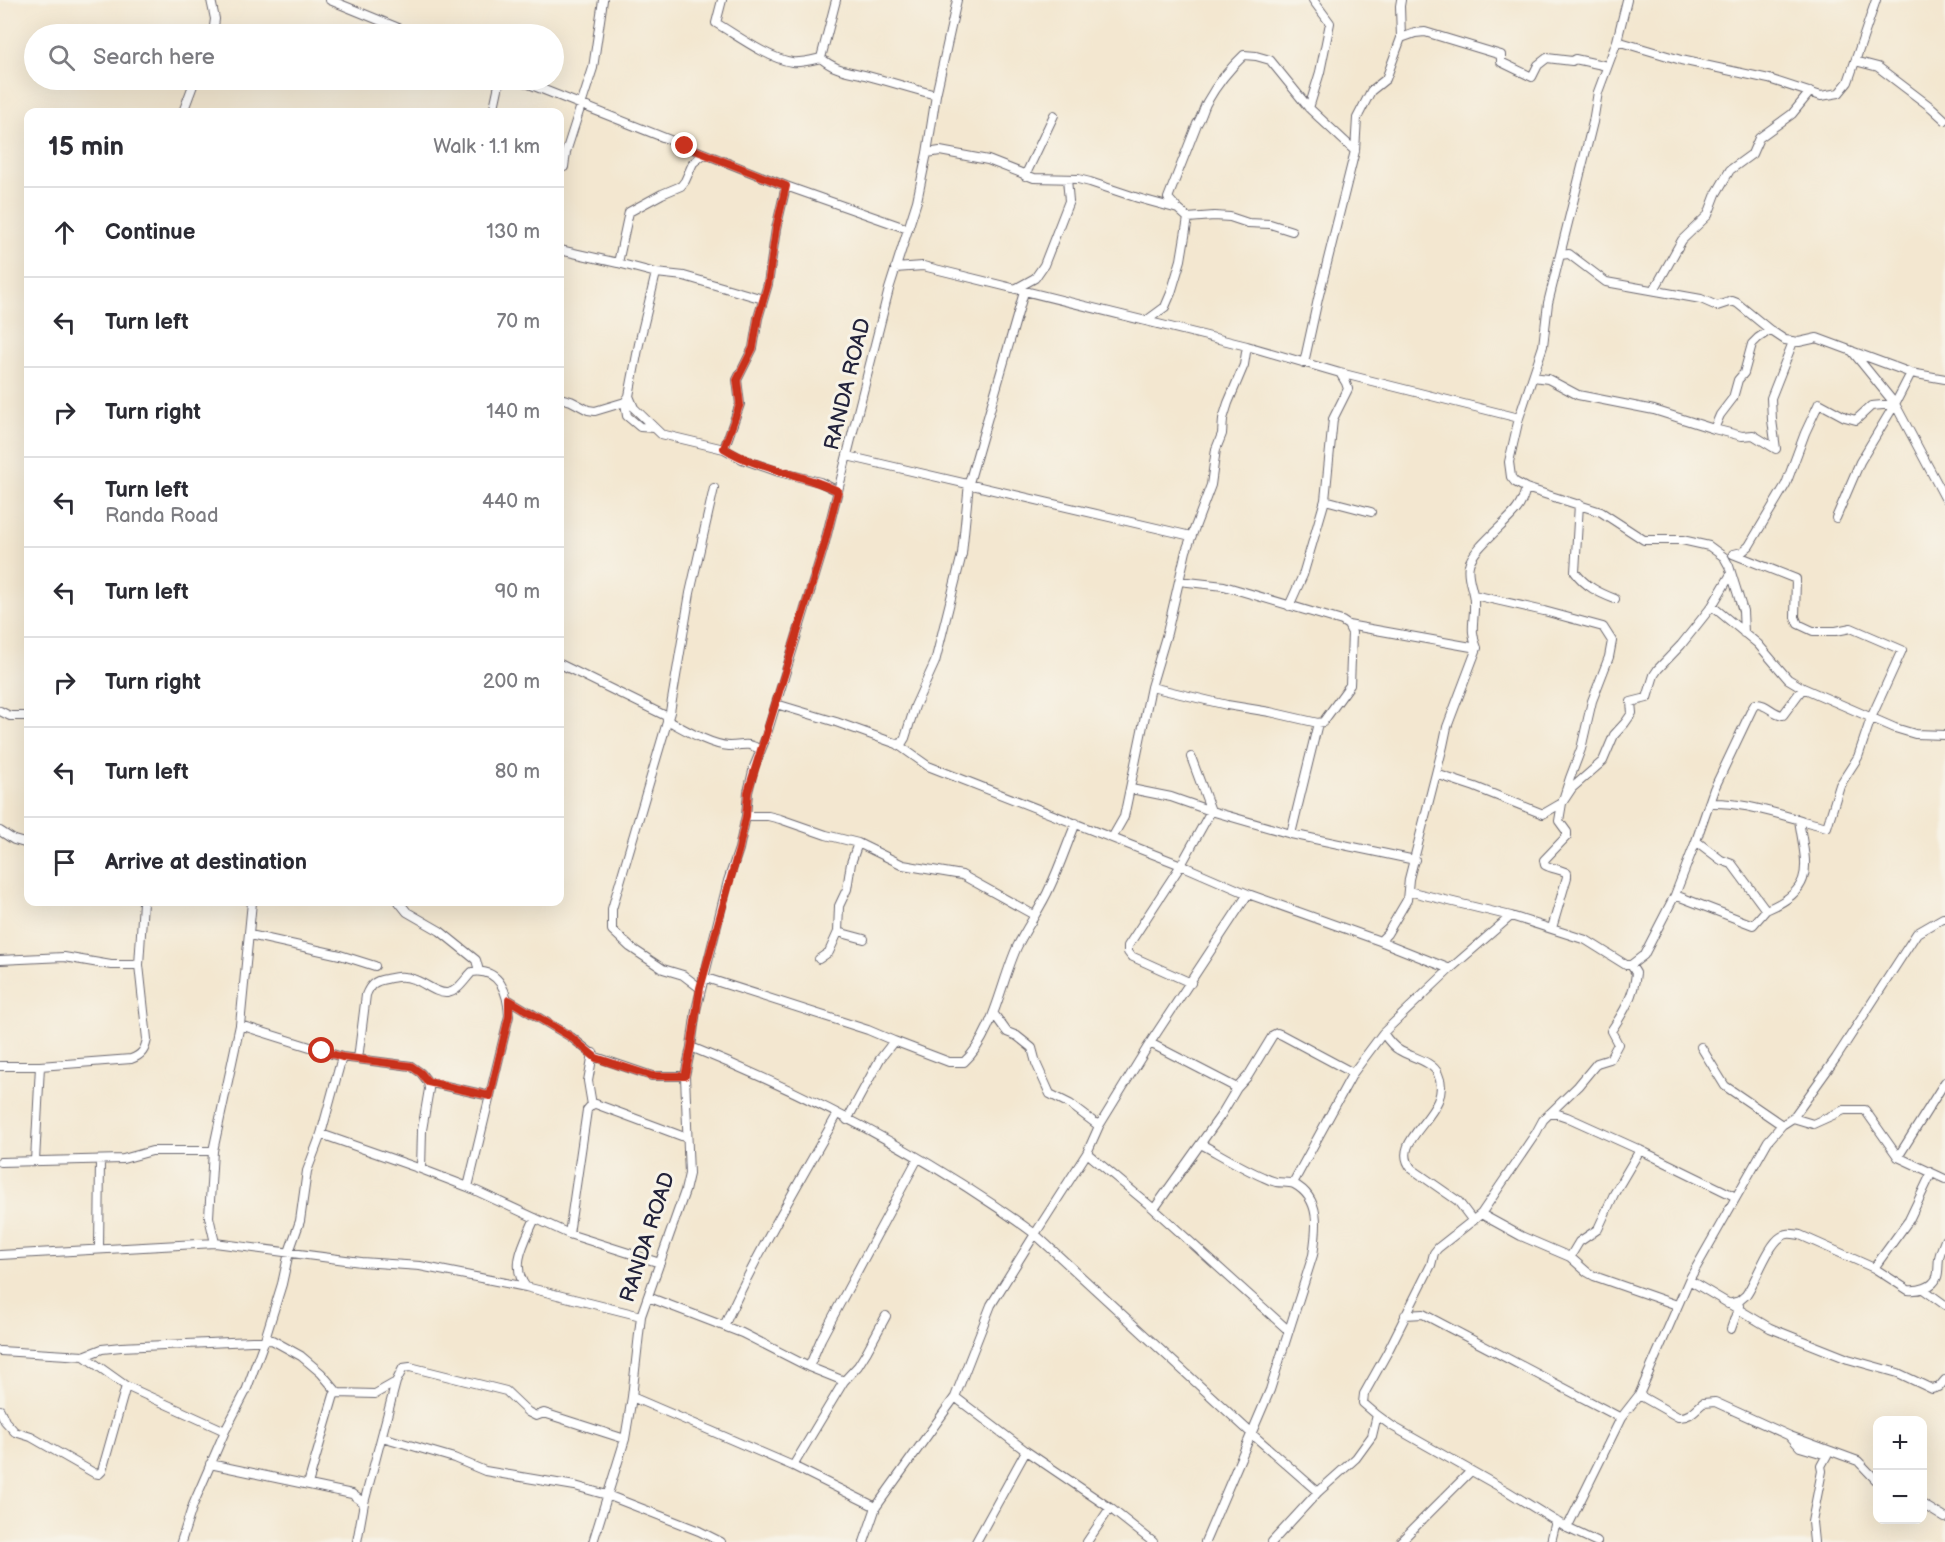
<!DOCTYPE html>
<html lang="en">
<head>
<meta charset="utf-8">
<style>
	:root { --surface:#fff; --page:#f7f7f7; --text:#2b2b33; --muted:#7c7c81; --line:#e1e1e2 }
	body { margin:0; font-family:"Balsamiq Sans",sans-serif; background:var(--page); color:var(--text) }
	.controls { position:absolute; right:18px; bottom:18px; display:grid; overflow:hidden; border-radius:12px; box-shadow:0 6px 24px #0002 }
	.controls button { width:54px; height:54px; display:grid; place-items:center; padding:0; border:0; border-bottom:2px solid var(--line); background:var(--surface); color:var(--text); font:30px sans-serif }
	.stop { position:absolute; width:18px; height:18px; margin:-14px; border:4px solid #c8321e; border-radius:50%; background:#fff }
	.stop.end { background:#c8321e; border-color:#fff; box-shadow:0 2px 6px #0008 }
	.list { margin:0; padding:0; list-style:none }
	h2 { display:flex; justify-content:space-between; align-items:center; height:78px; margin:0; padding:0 24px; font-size:26px }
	h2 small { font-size:20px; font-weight:400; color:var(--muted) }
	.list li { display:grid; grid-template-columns:39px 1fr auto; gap:18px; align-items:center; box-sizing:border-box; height:90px; padding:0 24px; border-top:2px solid var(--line) }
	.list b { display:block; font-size:22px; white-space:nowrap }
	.list p { margin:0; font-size:20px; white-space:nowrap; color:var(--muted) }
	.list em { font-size:20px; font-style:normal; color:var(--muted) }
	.icon { flex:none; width:33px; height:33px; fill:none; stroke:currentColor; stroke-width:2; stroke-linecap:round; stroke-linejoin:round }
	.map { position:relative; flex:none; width:1945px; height:1542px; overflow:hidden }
	.search { position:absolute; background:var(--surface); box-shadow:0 6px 24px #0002; left:24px; top:24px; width:540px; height:66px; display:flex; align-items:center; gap:15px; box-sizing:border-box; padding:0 21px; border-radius:33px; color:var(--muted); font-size:22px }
	.panel { position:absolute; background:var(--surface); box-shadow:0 6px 24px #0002; left:24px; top:108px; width:540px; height:798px; border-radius:12px }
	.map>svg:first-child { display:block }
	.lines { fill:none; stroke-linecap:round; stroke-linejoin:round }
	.street-casing { stroke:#6b676f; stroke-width:10 }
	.street { stroke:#fff; stroke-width:8 }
	.route { stroke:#c8321e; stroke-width:8 }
	.labels { text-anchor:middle; stroke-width:6; stroke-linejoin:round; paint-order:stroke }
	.street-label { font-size:21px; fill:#22223b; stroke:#f7f3e8 }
</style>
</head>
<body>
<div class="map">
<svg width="1945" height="1542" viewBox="0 0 1945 1542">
	<rect width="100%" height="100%" fill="#f7f3e8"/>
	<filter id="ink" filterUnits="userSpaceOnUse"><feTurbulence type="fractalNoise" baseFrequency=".0167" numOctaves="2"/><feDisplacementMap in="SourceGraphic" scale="12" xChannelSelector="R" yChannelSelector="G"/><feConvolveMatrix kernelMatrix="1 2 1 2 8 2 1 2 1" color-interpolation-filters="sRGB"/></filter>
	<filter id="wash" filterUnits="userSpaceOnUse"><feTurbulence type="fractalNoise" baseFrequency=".008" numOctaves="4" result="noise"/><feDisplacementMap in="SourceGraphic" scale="24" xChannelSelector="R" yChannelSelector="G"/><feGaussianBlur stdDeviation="1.35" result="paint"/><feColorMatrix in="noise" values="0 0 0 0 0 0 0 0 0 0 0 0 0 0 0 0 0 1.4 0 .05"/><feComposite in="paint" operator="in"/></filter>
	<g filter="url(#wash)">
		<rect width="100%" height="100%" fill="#f3e7d0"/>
	</g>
	<g filter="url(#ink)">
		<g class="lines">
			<!-- street casing -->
			<g class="street-casing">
				<path id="street" d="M211 0 215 19 213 34
					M330 0 413 34
					M722 0 716 23C738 36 767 58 792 62 801 63 812 60 821 58
					M836 0 821 58C835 71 850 71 868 76 891 82 913 89 936 95
					M1627 0 1617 41 1598 92 1593 122 1548 303 1543 346 1519 418 1509 462 1511 477 1515 482 1526 488 1601 512 1644 540H1682L1709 546 1724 557 1729 566 1743 611 1744 633
					M1401 38 1415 33 1425 32 1501 55V62L1532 77 1538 65 1547 58 1572 61 1575 59 1607 66
					M1617 41 1681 60 1769 79 1821 96 1839 93 1848 82 1876 0
					M1855 61 1878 67 1932 108 1945 120
					M519 80 786 186 908 229
					M1309 108 1320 72 1330 23 1313 0
					M183 112 195 80
					M493 112 500 80
					M927 153 940 151 988 160 1034 178 1078 179 1090 182 1138 198 1178 209 1188 218 1181 260 1171 293 1165 307 1146 321
					M560 168 564 167 566 152 593 68 603 0
					M1025 176 1054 115
					M1176 207 1168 198 1197 124C1202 117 1203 109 1207 102 1217 84 1229 69 1244 55L1256 56 1270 60 1309 108 1355 151
					M1188 218 1214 216 1230 217 1248 223 1270 224 1292 231
					M560 250 618 263
					M1560 255 1569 254 1606 282 1701 299 1717 306 1732 301 1737 303 1770 330 1785 340 1799 342 1817 338 1852 351 1895 404 1945 498
					M895 268 923 266 1247 346 1340 373 1519 418
					M656 273 684 276 763 299
					M1015 289 1035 278 1044 265 1069 201 1067 179
					M1654 290 1682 240 1708 215 1716 194 1730 170 1752 154 1759 138 1792 114 1810 92
					M1854 352 1911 373 1945 379
					M1304 363 1318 299 1355 151 1357 118 1371 91 1386 79 1401 38 1400 6 1401 0
					M1340 373 1346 383 1348 389 1333 419 1325 500 1371 512
					M1533 377 1548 379 1578 395 1654 410 1714 429 1720 415 1733 398 1738 380 1744 373 1752 344 1758 338 1770 330
					M629 396 639 344 656 273 618 263 629 212 662 194 681 186 685 181 693 163 704 154
					M560 398 571 401 588 410 595 411 625 402 629 396 634 408 661 434 724 449 742 459 779 472 820 482 838 491
					M625 402 627 416 640 427 654 428
					M1714 429 1742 436 1753 435 1776 449 1772 420 1771 398 1793 342
					M724 449 740 404 737 380 753 348 758 318 768 284 776 229 786 186
					M847 456 1191 536
					M1579 504 1575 572C1585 586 1599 593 1615 599
					M1836 518 1860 462 1895 404 1911 373
					M1734 554 1742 552 1749 546 1786 484 1805 433 1819 403 1845 417 1856 420 1871 406 1895 404
					M1179 581 1224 586 1342 621 1348 625 1477 648
					M1289 606 1303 575 1325 500
					M1712 606 1758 644 1788 679 1803 688 1895 728 1915 734 1945 735
					M560 664 668 717
					M1151 687 1227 705 1270 712 1318 723 1323 722 1350 685 1352 633 1348 625
					M776 704 836 722 897 744 928 766 1181 865 1248 894 1380 941 1450 969
					M0 711 10 716H28
					M667 720C684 729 710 745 729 746 745 746 745 741 761 750
					M897 744 902 743 905 738 915 706 935 662 962 554 969 483 1024 292
					M1191 757 1211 811 1291 834 1415 860
					M1436 774 1475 787 1543 814 1562 803 1570 778 1581 749 1592 701 1609 657 1612 641 1603 627 1544 611 1474 595
					M1131 789 1171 797 1211 811 1181 865 1128 946V952L1131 956 1191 983
					M1709 803C1742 802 1770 812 1801 820
					M746 816H768L780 819 826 835 858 843 903 865 962 875 1034 915
					M0 831 14 840 28 844
					M1291 834 1318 723
					M1112 838 1124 817 1151 687 1167 633 1186 551 1211 485 1216 449 1222 434 1223 419 1228 403 1244 365 1247 346
					M1696 841 1714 789 1752 709 1755 704C1767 703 1772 714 1783 715L1803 688
					M858 843 851 863 847 889 839 906 838 932 864 939
					M1408 891 1511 916
					M1248 894 1150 1043 1099 1126 1087 1153 1035 1234 1252 1434 1318 1492
					M1675 895 1753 925 1766 910
					M399 902 407 912 440 931 476 960 479 971
					M1552 928 1567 877V873C1560 869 1552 869 1545 865L1544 860 1567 836V832L1559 821 1562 803 1572 788 1603 761 1614 735 1625 723 1632 713 1631 702 1647 698 1654 675 1658 669 1681 645 1712 606 1731 574
					M250 935 340 955 375 966
					M1380 941 1387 934 1407 900 1409 879 1443 746 1447 727 1477 648C1469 629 1475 620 1474 602 1474 590 1466 577 1469 565 1472 549 1506 524 1517 509 1522 503 1524 496 1526 488
					M819 959 829 952 838 932
					M0 960 64 957 111 965H139
					M703 977 868 1030 894 1041 880 1059 847 1120
					M700 988 683 975 663 969 630 947 612 930V909L670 712 690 593 714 488
					M509 1000 571 1037 596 1057 652 1076H685
					M994 1014 1007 1032 1017 1036 1032 1048 1036 1063 1050 1094 1070 1104 1099 1126
					M240 1025 342 1057 411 1066 421 1073 428 1082 429 1089 422 1130 421 1169
					M1383 1033C1388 1040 1392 1046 1399 1050 1410 1057 1433 1061 1438 1074 1456 1113 1386 1139 1412 1169L1458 1201 1473 1221
					M894 1041 949 1062H964C993 1036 1001 982 1017 947 1027 926 1041 908 1050 887 1060 866 1067 844 1076 823
					M1150 1043 1237 1088
					M691 1047C812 1096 930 1157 1035 1234L991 1305 955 1397 876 1507 864 1542
					M1701 1047 1725 1086 1782 1125
					M358 1059 366 995C370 985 374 981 386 979 395 977 404 975 413 979 424 982 436 994 447 993 458 992 464 980 472 972 500 968 508 993 509 1016L468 1187
					M0 1066H40L131 1059C142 1055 145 1050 147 1039L139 965 143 902
					M428 1082 490 1096
					M592 1105 588 1081 593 1053
					M1549 1114H1558L1567 1117 1640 1150 1736 1197
					M1793 1118 1836 1058 1917 933 1943 918H1945
					M321 1134 421 1169 468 1187 569 1234 660 1263
					M1201 1144C1221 1155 1242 1168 1263 1177 1267 1179 1272 1181 1276 1182 1282 1183 1289 1182 1294 1184 1322 1199 1317 1229 1313 1255L1270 1390 1205 1542
					M1087 1153 1154 1209 1289 1331
					M1898 1157 1945 1179
					M35 1161 40 1066
					M0 1162 123 1159 152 1151H213
					M1293 1183 1353 1073 1383 1033 1450 969 1511 916 1586 940 1626 965H1631L1644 955 1675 895 1696 841 1721 860 1732 864 1766 910C1817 889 1806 866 1799 820L1827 827 1840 785 1858 757 1871 718 1902 650 1851 628 1836 631H1813L1798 624 1795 617 1796 579 1733 554
					M1154 1209 1221 1115 1237 1088 1248 1076 1273 1035 1277 1033 1282 1035 1353 1073
					M1481 1214 1521 1236 1570 1257 1587 1272 1594 1276 1677 1305
					M569 1234 587 1110 593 1103 687 1138
					M215 1243 209 1217 213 1151 240 1025 252 902
					M99 1248 100 1160
					M0 1255 215 1243 361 1262 420 1266 526 1287 641 1316
					M1570 1257 1579 1242 1598 1229 1614 1194 1640 1150
					M1874 1268 1909 1220 1931 1174
					M1689 1280 1770 1328 1848 1359 1898 1373 1932 1389 1939 1387 1945 1380
					M526 1287C509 1265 526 1240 535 1218
					M1923 1289 1945 1305
					M648 1297 742 1333 809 1367 844 1381
					M1728 1304 1739 1301 1746 1295C1756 1281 1768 1245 1781 1237 1787 1232 1793 1234 1800 1235L1874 1268 1908 1290C1918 1291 1933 1288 1937 1277 1939 1271 1938 1264 1939 1258 1940 1252 1943 1246 1945 1240
					M1405 1315 1423 1314 1621 1418
					M724 1326C757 1253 798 1184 837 1115
					M1731 1329 1739 1306
					M0 1351 84 1356 102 1349 121 1347 272 1340 301 1356 321 1373 338 1393
					M84 1356 126 1386 225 1431
					M809 1367 821 1339 918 1158
					M1639 1395 1678 1417C1689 1418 1695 1410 1703 1403L1715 1402 1790 1436 1858 1461 1878 1482
					M632 1397 793 1466 876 1507
					M955 1397 1026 1451 1110 1508 1153 1542
					M0 1410 5 1421 15 1432 31 1437 94 1473 99 1474 102 1471 126 1386
					M1377 1415 1363 1403 1364 1394 1387 1353 1431 1265 1434 1253 1438 1248 1481 1214 1536 1133 1543 1120 1578 1086 1597 1063 1610 1059 1618 1044 1611 1031C1624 1012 1634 995 1636 973L1631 965
					M382 1437 454 1458 485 1471 575 1486 607 1495 699 1531 721 1542
					M1791 1437 1800 1447 1827 1455 1821 1466 1822 1471 1812 1522 1814 1542
					M210 1464 352 1494 364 1503 357 1542
					M793 1466 844 1381 858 1366 866 1353 886 1316
					M308 1484 334 1395 338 1393 375 1394 396 1382 403 1368 410 1367 506 1391 528 1412 536 1416 544 1413 625 1439
					M364 1503 396 1382
					M1922 1504 1945 1518
					M1567 1528 1597 1542
					M181 1542 193 1505 225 1431 246 1391 265 1339 282 1284 289 1252 300 1221 307 1171 321 1134 342 1057
					M593 1542 625 1439 632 1397 641 1316 685 1191 689 1174 685 1076 691 1047 696 1010 728 881 739 849 746 816 748 792 754 767 765 740 824 546 889 289 917 201 927 153 936 95 957 0
					M976 1542 1026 1451
					M1087 1542 1110 1508
					M1272 1542 1318 1492 1356 1458 1372 1436 1377 1415 1392 1426 1507 1491 1567 1528 1621 1418 1639 1395 1689 1280 1768 1141 1782 1125 1793 1118 1813 1124 1844 1110H1865L1898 1157 1945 1082
					M1400 1542 1471 1471
					M1551 1542 1556 1521"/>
			</g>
			<!-- street -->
			<use href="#street" class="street"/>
		</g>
	</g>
	<g class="lines" filter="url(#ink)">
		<!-- route -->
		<path class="route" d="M322 1051 342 1057 411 1066 421 1073 428 1082 490 1096 509 1016V1000L571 1037 596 1058 652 1076H685L691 1047 700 988 739 849 746 816 748 792 824 546 838 491C801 473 759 470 724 448L740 404 737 380 753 348 758 318 768 284 776 229 786 186 685 146"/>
	</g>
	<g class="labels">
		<!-- street labels -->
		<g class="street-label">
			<text transform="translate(847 384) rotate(-76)" y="7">RANDA ROAD</text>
			<text transform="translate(647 1237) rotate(-72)" y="7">RANDA ROAD</text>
		</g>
	</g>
</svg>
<div class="controls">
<button>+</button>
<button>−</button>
</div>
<div class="stop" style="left:322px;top:1051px"></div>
<div class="stop end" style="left:685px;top:146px"></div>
<div class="search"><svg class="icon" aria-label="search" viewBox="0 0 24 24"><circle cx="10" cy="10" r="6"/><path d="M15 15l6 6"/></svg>Search here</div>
<section class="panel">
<h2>15 min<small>Walk · 1.1 km</small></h2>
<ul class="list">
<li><svg class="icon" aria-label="ahead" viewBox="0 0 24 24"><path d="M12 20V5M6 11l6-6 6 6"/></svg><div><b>Continue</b></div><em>130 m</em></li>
<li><svg class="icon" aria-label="left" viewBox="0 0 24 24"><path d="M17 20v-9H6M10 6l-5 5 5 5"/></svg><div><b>Turn left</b></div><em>70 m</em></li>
<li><svg class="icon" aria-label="right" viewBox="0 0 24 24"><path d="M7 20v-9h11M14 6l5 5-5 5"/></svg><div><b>Turn right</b></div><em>140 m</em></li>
<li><svg class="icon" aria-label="left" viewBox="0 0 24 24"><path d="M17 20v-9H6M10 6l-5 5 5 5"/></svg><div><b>Turn left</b><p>Randa Road</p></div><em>440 m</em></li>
<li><svg class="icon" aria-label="left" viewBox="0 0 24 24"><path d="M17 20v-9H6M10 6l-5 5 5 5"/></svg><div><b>Turn left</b></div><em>90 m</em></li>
<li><svg class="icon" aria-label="right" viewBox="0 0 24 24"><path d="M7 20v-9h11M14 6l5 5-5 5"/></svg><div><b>Turn right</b></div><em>200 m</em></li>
<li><svg class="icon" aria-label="left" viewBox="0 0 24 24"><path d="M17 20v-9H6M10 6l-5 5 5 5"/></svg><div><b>Turn left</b></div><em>80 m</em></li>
<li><svg class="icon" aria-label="arrive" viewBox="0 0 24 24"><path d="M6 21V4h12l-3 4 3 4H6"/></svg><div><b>Arrive at destination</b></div></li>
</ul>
</section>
</div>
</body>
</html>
